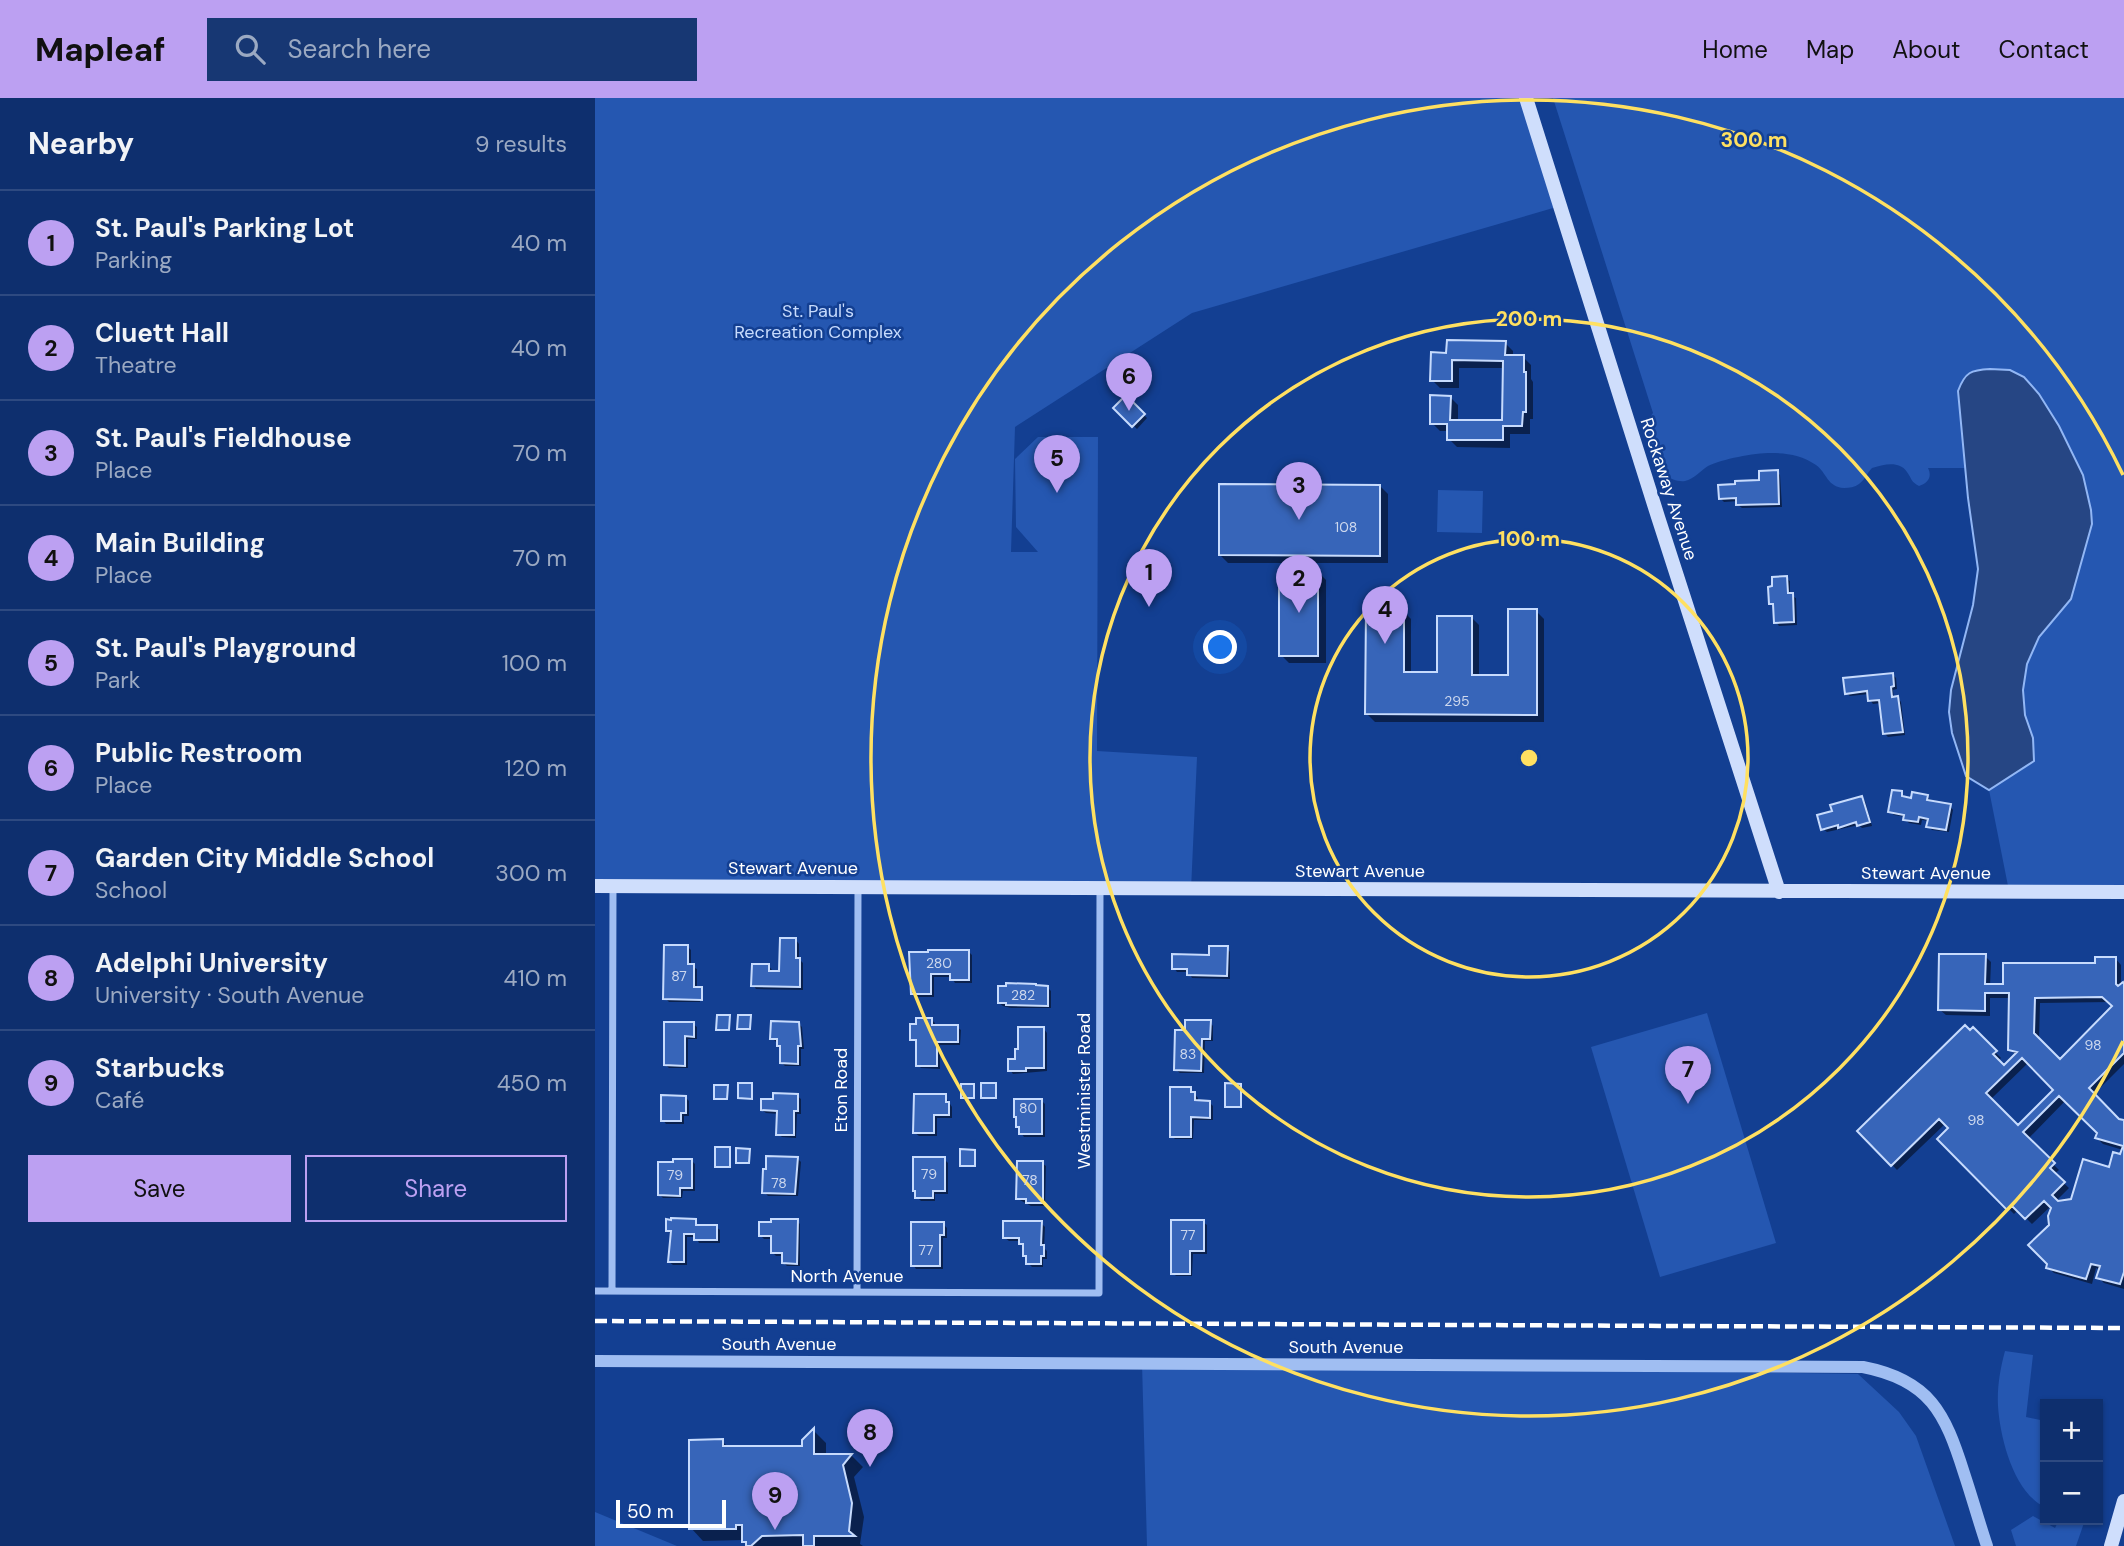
<!DOCTYPE html>
<html lang="en">
<head>
<meta charset="utf-8">
<style>
	:root { --surface:#0e2f6e; --page:#173773; --text:#f1f3f6; --muted:#9ba9c2; --line:#2e4a81; --accent:#bca0f2 }
	body { margin:0; font-family:"DM Sans",sans-serif; background:var(--page); color:var(--text) }
	.controls { position:absolute; right:21px; bottom:21px; display:grid; overflow:hidden; border-radius:0px; box-shadow:0 2px 5px #0004 }
	.controls button { width:63px; height:63px; display:grid; place-items:center; padding:0; border:0; border-bottom:2px solid var(--line); background:var(--surface); color:var(--text); font:35px sans-serif }
	.scale { position:absolute; left:21px; bottom:18px; width:110px; box-sizing:border-box; padding-left:7px; border:4px solid #fff; border-top:0; font-size:19px; line-height:24px; white-space:nowrap; color:#fff; -webkit-text-stroke:5px #133f92; paint-order:stroke }
	.you { position:absolute; left:626px; top:550px; width:24px; height:24px; margin:-18px; border:5px solid #fff; border-radius:50%; background:#1a73e8; box-shadow:0 0 0 10px #1a73e833 }
	.badge { display:grid; place-items:center; width:46px; height:46px; border-radius:50%; background:var(--accent); color:#111; font-size:23px; font-weight:700 }
	.pin { position:absolute; translate:-50% -58px; filter:drop-shadow(0 2px 4px #0008) }
	.pin::after { content:''; position:absolute; top:37px; width:24px; height:21px; background:inherit; clip-path:polygon(0 0,100% 0,50% 100%) }
	.list { margin:0; padding:0; list-style:none }
	h2 { display:flex; justify-content:space-between; align-items:center; height:91px; margin:0; padding:0 28px; font-size:30px }
	h2 small { font-size:23px; font-weight:400; color:var(--muted) }
	.list li { display:grid; grid-template-columns:46px 1fr auto; gap:21px; align-items:center; box-sizing:border-box; height:105px; padding:0 28px; border-top:2px solid var(--line) }
	.list b { display:block; font-size:26px; white-space:nowrap }
	.list p { margin:0; font-size:23px; white-space:nowrap; color:var(--muted) }
	.list em { font-size:23px; font-style:normal; color:var(--muted) }
	.actions { display:flex; gap:14px; padding:21px 28px }
	.actions a { flex:1; padding:16px 0; border:2px solid var(--accent); border-radius:0px; text-align:center; font-size:24px; color:var(--accent) }
	.actions .main { background:var(--accent); color:#111 }
	.icon { flex:none; width:38px; height:38px; fill:none; stroke:currentColor; stroke-width:2; stroke-linecap:round; stroke-linejoin:round }
	.map { position:relative; flex:none; width:1529px; height:1448px; overflow:hidden }
	header { display:flex; align-items:center; gap:42px; box-sizing:border-box; height:98px; padding:0 35px; background:var(--accent); color:#111 }
	header strong { font-size:33px }
	nav { display:flex; gap:38px; margin-inline-start:auto; font-size:24px }
	.search { width:490px; height:63px; background:var(--page); display:flex; align-items:center; gap:18px; box-sizing:border-box; padding:0 24px; border-radius:0px; color:var(--muted); font-size:26px }
	main { display:flex }
	aside { flex:1; background:var(--surface) }
	.map>svg:first-child { display:block }
	.green { fill:#2557b1 }
	.water { fill:#264684; stroke:#92b7f5; stroke-width:2 }
	.shadow { fill:#0007; fill-rule:evenodd }
	.building { fill:#3765b9; stroke:#c7dbfd; stroke-width:2; fill-rule:evenodd }
	.lines { fill:none; stroke-linecap:round; stroke-linejoin:round }
	.minor { stroke:#a0bef2; stroke-width:7 }
	.tertiary { stroke:#a0bef2; stroke-width:12 }
	.secondary { stroke:#cfdefc; stroke-width:14 }
	.rail { stroke:#fff; stroke-width:4.5; stroke-dasharray:12 5; stroke-linecap:butt }
	.ring { fill:none; stroke:#ffe061; stroke-width:3.5 }
	.labels { text-anchor:middle; stroke-width:5; stroke-linejoin:round; paint-order:stroke }
	.number-label { font-size:14px; fill:#cdd8ee }
	.park-label { font-size:18px; fill:#c7dbfd; stroke:#133f92 }
	.street-label { font-size:18px; fill:#fff; stroke:#133f92 }
	.centre { fill:#ffe061; stroke:#133f92; stroke-width:3.5 }
	.ring-label { font-size:21px; text-anchor:middle; font-weight:bold; fill:#ffe061; stroke:#133f92; stroke-width:5; stroke-linejoin:round; paint-order:stroke }
</style>
</head>
<body>
<header>
<strong>Mapleaf</strong>
<div class="search"><svg class="icon" aria-label="search" viewBox="0 0 24 24"><circle cx="10" cy="10" r="6"/><path d="M15 15l6 6"/></svg>Search here</div>
<nav><a>Home</a><a>Map</a><a>About</a><a>Contact</a></nav>
</header>
<main>
<aside>
<h2>Nearby<small>9 results</small></h2>
<ul class="list">
<li><span class="badge">1</span><div><b>St. Paul's Parking Lot</b><p>Parking</p></div><em>40 m</em></li>
<li><span class="badge">2</span><div><b>Cluett Hall</b><p>Theatre</p></div><em>40 m</em></li>
<li><span class="badge">3</span><div><b>St. Paul's Fieldhouse</b><p>Place</p></div><em>70 m</em></li>
<li><span class="badge">4</span><div><b>Main Building</b><p>Place</p></div><em>70 m</em></li>
<li><span class="badge">5</span><div><b>St. Paul's Playground</b><p>Park</p></div><em>100 m</em></li>
<li><span class="badge">6</span><div><b>Public Restroom</b><p>Place</p></div><em>120 m</em></li>
<li><span class="badge">7</span><div><b>Garden City Middle School</b><p>School</p></div><em>300 m</em></li>
<li><span class="badge">8</span><div><b>Adelphi University</b><p>University · South Avenue</p></div><em>410 m</em></li>
<li><span class="badge">9</span><div><b>Starbucks</b><p>Café</p></div><em>450 m</em></li>
</ul>
<div class="actions"><a class="main">Save</a><a>Share</a></div>
</aside>
<div class="map">
<svg width="1529" height="1448" viewBox="0 0 1529 1448">
	<rect width="100%" height="100%" fill="#133f92"/>
	<!-- green -->
	<path class="green" d="M0 0H931L965 108 597 215 420 329 416 454H443L421 429 420 361 443 339H503L502 653 602 659 596 792 0 789Z
		M958 0H1529V794L1414 793 1394 692 1371 678 1357 635 1354 614 1356 592 1378 507 1383 471 1370 370H1333C1337 378 1334 385 1324 388 1316 384 1317 381 1312 374 1304 362 1288 367 1277 370 1272 375 1270 382 1264 386 1260 389 1254 390 1249 390 1232 389 1232 375 1221 367 1207 357 1192 355 1176 355 1159 355 1127 361 1113 368 1105 373 1099 381 1090 383 1083 384 1076 381 1070 377 1069 373 1069 363 1067 360 1065 356 1060 355 1058 352 1047 339 1048 327 1058 315Z
		M843 392 888 393 887 435 842 434Z
		M1112 915 1181 1145 1065 1179 996 949Z
		M1410 1253 1438 1257 1431 1319 1450 1323V1409C1419 1395 1405 1340 1403 1308 1402 1290 1405 1271 1410 1253Z
		M547 1265 1263 1276 1304 1314 1321 1338 1360 1448H552Z
		M0 1414 82 1448H0Z
		M1438 1418 1460 1430 1464 1422H1490L1481 1448H1421L1416 1432Z"/>
	<!-- water -->
	<path class="water" d="M1395 271 1415 272 1429 279 1444 296 1464 328 1488 377 1496 412 1497 426 1476 501 1444 539 1432 566 1428 592 1430 617 1438 640 1439 663 1394 692 1371 678 1357 635 1354 614 1356 592 1378 507 1383 471 1373 400 1363 293C1370 274 1376 272 1395 271Z"/>
	<!-- shadow -->
	<path class="shadow" d="M910 245 918 253V259H928L936 267V281L938 284V321H935V336H915V350L862 349 854 341V333H845L837 325 855 299 863 307V323L909 324V270H864V290H845L837 282 853 256Z
		M531 299 552 320 542 331 520 310Z
		M1182 374 1185 377 1187 409 1147 410 1143 407V403L1129 404 1125 400 1166 384Z
		M785 388 793 396V465H633L625 457Z
		M723 474 731 482V565H694L686 557Z
		M1191 480 1195 483V497L1201 500 1202 527 1184 528 1181 524 1180 509 1176 505Z
		M808 513 816 521V576H844L876 519 884 527V578H915L941 513 949 521V624H780L772 616Z
		M1297 576 1301 580 1302 591 1298 592 1299 601 1303 600 1306 604 1310 637 1293 639 1289 635 1286 605 1278 606 1275 602 1274 596 1255 598 1251 595Z
		M1307 695 1310 700 1317 702 1332 698 1335 702V705L1355 708 1358 712 1354 734 1337 732 1333 728 1334 723 1327 722 1326 727 1314 725 1310 721 1311 719 1299 717 1295 713Z
		M1267 700 1270 703 1277 728 1267 730 1264 727 1232 734 1228 731 1239 714Z
		M201 842 204 846V861L208 865V892L161 891 158 887 174 868 177 872V875H186Z
		M93 849 96 852V868L102 871V891L108 892H105V904H74L70 900Z
		M632 850 635 854V881L597 880 594 874H582L579 870 616 858Z
		M374 854 377 857V885H360L356 879H339V899H321L318 895 316 856Z
		M1390 858 1396 864 1395 888H1410L1521 861 1526 867V885L1529 888V966L1498 997 1523 1023 1529 1024V1191L1509 1185 1503 1179 1506 1172 1501 1170 1497 1186 1459 1175 1453 1169 1458 1110 1456 1108 1437 1126 1423 1112 1419 1116 1344 1041 1355 1030 1351 1025 1302 1072 1264 1033 1378 932 1406 960 1403 963 1409 969 1421 957 1415 951V900H1395V918L1351 917 1345 912ZM1515 904 1519 908 1465 963 1444 942 1445 905ZM1434 964 1461 992 1423 1029 1396 1001ZM1471 1002 1504 1034 1502 1040 1508 1046 1528 1052 1526 1059 1515 1071 1477 1103 1459 1105 1474 1090 1459 1076 1464 1072 1433 1041Z
		M452 889 456 893V910H416L408 908 404 905Z
		M337 922 340 925V928L362 929 366 932 365 947H345V971L326 970 323 967V944L317 941Z
		M615 924 618 928V943H610L609 975H585L581 972 592 934Z
		M98 926 102 929V941H93V970H74L71 967Z
		M204 926 207 929 209 951H206V968H190L187 965V950L184 944H181L177 940Z
		M449 931 452 935V973L418 976 415 972Z
		M595 991 603 1000V1004H614L618 1008V1022H599L598 1041H580L577 1038Z
		M202 998 206 1001V1016H202L201 1040 187 1039 183 1036 184 1016 171 1015 167 1012Z
		M350 998 357 1009V1020H342V1038H324L320 1035Z
		M90 999 94 1003V1018H89V1026H71L68 1022Z
		M447 1003 450 1006V1039H429L426 1035Z
		M202 1060 206 1064 203 1098H173L169 1094Z
		M349 1061 353 1065V1096H340V1103H326L322 1099Z
		M97 1063 100 1066V1093H88L87 1100H68L65 1097Z
		M447 1065 451 1068 450 1108H436L423 1101Z
		M100 1123 103 1128 121 1129 125 1132V1145H104L101 1139H92V1167H78L74 1164 76 1136 72 1132Z
		M202 1123 205 1126V1168H192L189 1165V1158H181L177 1154 178 1141H169L166 1138Z
		M608 1124 612 1127V1156H598L597 1178H581L578 1175Z
		M446 1125 450 1129 449 1150 452 1153V1161H448V1169H437L433 1165V1161L430 1157V1150L426 1143H414L410 1140Z
		M348 1126 352 1130V1140H348V1171H321L318 1167Z
		M219 1333 231 1345V1358L256 1357 268 1369 259 1379 269 1419 265 1446 268 1448H153L148 1442 108 1443 96 1430 127 1343 134 1350H209V1343Z"/>
	<!-- building -->
	<path class="building" d="M852 242 911 243 910 257H929V274H931V314H928L927 328H908V342H852V326H835V297L856 298 855 322H907L908 263 857 262V283H835L836 254 851 255Z
		M531 297 550 316 537 329 518 310Z
		M1183 372 1184 406 1141 407V400L1124 401 1123 387 1140 386V383L1164 382V373Z
		M624 386 785 387V458L624 457Z
		M684 472H723V558H684Z
		M1192 478 1193 495H1198L1199 524 1179 525 1178 506H1174L1173 489 1177 488V479Z
		M913 511H942V617L770 616 771 512H809V574H842V518H877V577H913Z
		M1298 575 1299 588 1296 589 1297 599 1303 598 1308 634 1288 636 1284 602 1273 603 1272 593 1250 596 1248 580Z
		M1297 692 1307 693V698L1316 700 1317 694 1333 697 1332 702 1356 706 1351 732 1331 729 1333 721 1324 719 1323 724 1308 722 1309 717 1293 714Z
		M1267 698 1275 724 1262 728 1261 724 1243 730V727L1226 732 1222 717 1237 713 1235 707Z
		M185 840H201V860H205V889L156 888 157 866H174V873H184Z
		M69 847H93V866H99V889H107V902L68 901Z
		M614 848H633L632 878 592 877V871H577V856L614 857Z
		M333 852H374V882H355V876H336V896H316L314 854H333Z
		M1344 856H1391L1390 886H1408V865H1500V859H1521V886L1523 888 1528 884 1529 886V955L1494 990 1524 1021 1529 1022V1174L1525 1186 1501 1180 1505 1168 1496 1166 1491 1181 1451 1170 1452 1166 1433 1147 1454 1127 1453 1118 1456 1110 1449 1103 1430 1121 1417 1108 1412 1112 1342 1041 1353 1030 1344 1021 1296 1068 1262 1033 1370 927 1375 932 1378 929 1402 953 1398 956 1409 967 1422 954 1413 952 1414 895H1390V913L1343 912ZM1507 899 1517 908 1465 961 1439 935 1440 900ZM1427 960 1458 992 1423 1027 1391 995ZM1464 998 1502 1035 1500 1040 1528 1048 1525 1056 1518 1054 1514 1069 1488 1061 1476 1101 1463 1103 1457 1097 1470 1084 1455 1070 1460 1065 1428 1034Z
		M411 885 441 886V887L453 888V908L411 907V905H403V888H411Z
		M122 917H135L134 932H121Z
		M143 917H156L155 931H142Z
		M321 920H337V927H363V944H342V968H321V942H315V926H321Z
		M590 922H616L615 941H607L606 973 579 972 580 932H590Z
		M176 923 204 924 206 948H203V966L185 965V948H182V941H175Z
		M69 924H99V939L90 938V968L69 967Z
		M423 929H449V970H431V973H413V961H420V951H423Z
		M143 985H157V1001L143 1000Z
		M386 985H401V1000H386Z
		M630 985 646 986V1009H630Z
		M366 986H379V1000H366Z
		M119 987H133L132 1001H119Z
		M575 989H596V994H600V1002L615 1003V1020L596 1019V1039H575Z
		M178 995 203 996V1013H199V1037H181L182 1013 166 1012V1001H178Z
		M319 996H351V1004H354V1017H339V1035H318Z
		M66 997 91 998V1015H86V1023H66Z
		M419 1001H447V1036H424V1029H421V1019H419Z
		M120 1049H135V1069H120Z
		M141 1050 155 1051 154 1065H141Z
		M365 1051 380 1052V1068H365Z
		M171 1058 203 1059 200 1096 167 1095 168 1071H171Z
		M318 1059H350V1093H338V1100H320V1093H318Z
		M78 1061H97V1090H85V1098L63 1097V1064H78Z
		M422 1063H448V1105H431V1101H421Z
		M76 1120 101 1121V1127H122V1142H99V1136H89V1164H73L76 1133H71V1121L76 1122Z
		M176 1121H203L202 1166 187 1165V1155H176V1138H164V1124H176Z
		M576 1122H609V1153H595V1176H576Z
		M408 1123H447L446 1147H449V1158H446V1166H431V1158H428V1146H424V1140H408Z
		M316 1124H349V1137H345V1168H316Z
		M219 1330V1356H257L248 1367 257 1405 254 1433 260 1438H219V1448H208V1437L167 1438 156 1448H151V1444H147V1427H141V1431H94V1342L128 1341V1348H207V1342Z"/>
	<g class="lines">
		<!-- minor -->
		<path class="minor" d="M0 1193 504 1195 505 791
			M17 1193 18 789
			M262 1194 263 790"/>
		<!-- tertiary -->
		<path class="tertiary" d="M0 1263 1268 1269C1335 1282 1350 1315 1369 1375 1377 1399 1384 1424 1392 1448"/>
		<!-- secondary -->
		<path class="secondary" d="M931 0 1063 419 1184 794
			M0 788 1529 794
			M1516 1448 1529 1403"/>
		<!-- rail -->
		<path class="rail" d="M0 1223 1529 1230"/>
	</g>
	<!-- distance rings -->
	<g class="ring">
		<circle cx="934" cy="660" r="219"/>
		<circle cx="934" cy="660" r="439"/>
		<path d="M1528 943A658 658 0 1 1 1528 377"/>
	</g>
	<g class="labels">
		<!-- number labels -->
		<g class="number-label">
			<text x="751" y="434">108</text>
			<text x="862" y="608">295</text>
			<text x="344" y="870">280</text>
			<text x="84" y="883">87</text>
			<text x="428" y="902">282</text>
			<text x="1498" y="952">98</text>
			<text x="593" y="961">83</text>
			<text x="433" y="1015">80</text>
			<text x="1381" y="1027">98</text>
			<text x="334" y="1081">79</text>
			<text x="80" y="1082">79</text>
			<text x="435" y="1087">78</text>
			<text x="184" y="1090">78</text>
			<text x="593" y="1142">77</text>
			<text x="331" y="1157">77</text>
		</g>
		<!-- park labels -->
		<g class="park-label">
			<text x="223" y="219">St. Paul's<tspan x="223" dy="21">Recreation Complex</tspan></text>
		</g>
		<!-- street labels -->
		<g class="street-label">
			<text transform="translate(1074 391) rotate(72)" y="6">Rockaway Avenue</text>
			<text x="198" y="776">Stewart Avenue</text>
			<text x="765" y="779">Stewart Avenue</text>
			<text x="1331" y="781">Stewart Avenue</text>
			<text transform="translate(246 992) rotate(-90)" y="6">Eton Road</text>
			<text transform="translate(489 993) rotate(-90)" y="6">Westminister Road</text>
			<text x="252" y="1184">North Avenue</text>
			<text x="184" y="1252">South Avenue</text>
			<text x="751" y="1255">South Avenue</text>
		</g>
	</g>
	<circle cx="934" cy="660" r="10" class="centre"/>
	<g class="ring-label">
		<text x="1159" y="49">300 m</text>
		<text x="934" y="228">200 m</text>
		<text x="934" y="448">100 m</text>
	</g>
</svg>
<div class="controls">
<button>+</button>
<button>−</button>
</div>
<div class="scale">50 m</div>
<div class="you"></div>
<div class="pin badge" style="left:554px;top:509px">1</div>
<div class="pin badge" style="left:704px;top:515px">2</div>
<div class="pin badge" style="left:704px;top:422px">3</div>
<div class="pin badge" style="left:790px;top:546px">4</div>
<div class="pin badge" style="left:462px;top:395px">5</div>
<div class="pin badge" style="left:534px;top:313px">6</div>
<div class="pin badge" style="left:1093px;top:1006px">7</div>
<div class="pin badge" style="left:275px;top:1369px">8</div>
<div class="pin badge" style="left:180px;top:1432px">9</div>
</div>
</main>
</body>
</html>
